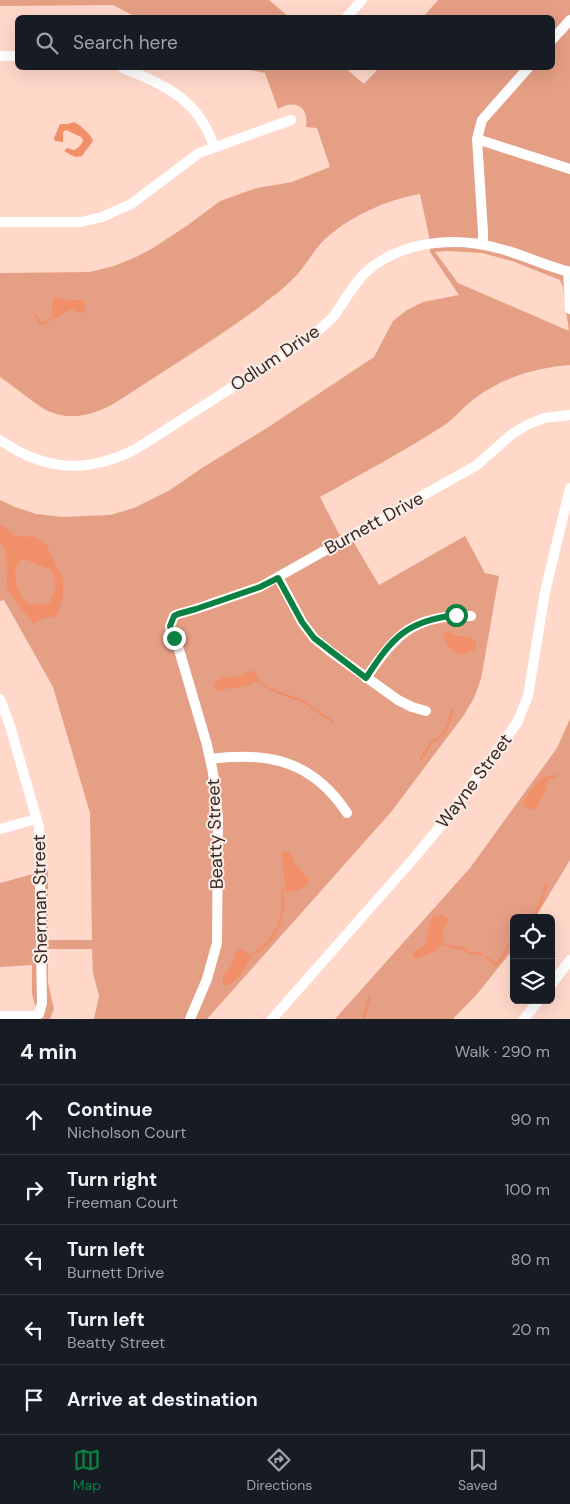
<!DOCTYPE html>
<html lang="en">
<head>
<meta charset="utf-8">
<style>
	:root { --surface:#171b24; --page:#242831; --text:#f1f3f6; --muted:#9ea1a6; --line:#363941; --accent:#0b8043 }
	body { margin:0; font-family:"DM Sans",sans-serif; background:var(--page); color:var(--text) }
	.controls { position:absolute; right:15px; bottom:15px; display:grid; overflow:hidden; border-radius:8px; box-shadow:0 5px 20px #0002 }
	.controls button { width:45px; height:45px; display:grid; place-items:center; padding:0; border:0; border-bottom:1px solid var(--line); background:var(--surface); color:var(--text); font:25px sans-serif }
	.stop { position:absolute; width:15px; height:15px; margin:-11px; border:4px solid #0b8043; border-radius:50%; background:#fff }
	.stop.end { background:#0b8043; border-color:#fff; box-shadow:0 1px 5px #0008 }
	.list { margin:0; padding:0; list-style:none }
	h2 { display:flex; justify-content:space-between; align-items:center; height:65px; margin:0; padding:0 20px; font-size:21px }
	h2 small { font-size:16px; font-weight:400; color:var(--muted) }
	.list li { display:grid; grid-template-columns:32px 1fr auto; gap:15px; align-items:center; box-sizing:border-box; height:70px; padding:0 20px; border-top:1px solid var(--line) }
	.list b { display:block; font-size:19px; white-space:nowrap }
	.list p { margin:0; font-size:16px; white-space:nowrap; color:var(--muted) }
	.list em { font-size:16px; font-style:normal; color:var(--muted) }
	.icon { flex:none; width:28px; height:28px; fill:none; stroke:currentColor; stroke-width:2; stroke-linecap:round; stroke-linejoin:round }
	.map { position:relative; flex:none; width:570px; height:1019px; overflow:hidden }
	.search { position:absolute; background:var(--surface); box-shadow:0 5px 20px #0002; left:15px; right:15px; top:15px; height:55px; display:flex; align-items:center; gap:12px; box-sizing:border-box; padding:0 18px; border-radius:8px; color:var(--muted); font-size:19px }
	.sheet { height:415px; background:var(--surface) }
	nav { display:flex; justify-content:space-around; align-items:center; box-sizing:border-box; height:70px; border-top:1px solid var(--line); background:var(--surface); font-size:14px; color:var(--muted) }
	nav a { display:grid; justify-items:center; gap:2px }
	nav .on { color:var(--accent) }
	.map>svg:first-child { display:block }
	.green { fill:#e59f85; fill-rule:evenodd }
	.water { fill:#f18f69; fill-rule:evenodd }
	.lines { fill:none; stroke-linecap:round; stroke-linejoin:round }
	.stream { stroke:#f18f69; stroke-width:2.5 }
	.minor { stroke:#fff; stroke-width:10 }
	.route { stroke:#0b8043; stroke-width:6 }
	.labels { text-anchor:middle; stroke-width:4; stroke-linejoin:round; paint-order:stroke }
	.street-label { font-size:18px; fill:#362822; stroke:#fbebe6 }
</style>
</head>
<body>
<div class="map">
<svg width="570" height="1019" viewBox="0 0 570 1019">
	<rect width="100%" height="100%" fill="#ffd8ca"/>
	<!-- green -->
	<path class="green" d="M0 0H269L289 17 138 18 113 5 0 6Z
		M438 0H570V365C535 368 503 377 474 399 463 407 454 419 443 426 403 452 361 474 320 497L339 534 354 543 379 585 465 536 485 573 499 576 481 679 474 698 464 715 391 812 207 1019H94L99 996 93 973 92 949H48V983L54 1009 50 1019H39L32 994V965L0 967V883L48 870V940H92L90 813 53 687 4 600 0 601V500L15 507 36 514 63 517 110 515 134 508 170 490 202 468 270 426 374 357 393 321 407 310 423 302 459 295 430 252 429 236 420 194C386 200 350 216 324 240 315 249 309 260 301 270 289 285 273 296 258 308 213 341 165 370 118 401 97 414 72 422 48 411 34 404 14 386 0 377V273L90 272 114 266 136 257 153 248 188 225 220 201 257 188 292 182 330 167 317 128 306 127C309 106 295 99 278 109L265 73 241 68H345L364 84 379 68H552V18L423 17ZM447 251 482 253 512 261 560 280 563 287 569 331 458 283 435 252Z
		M570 719V860L535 918H514V948L478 993 453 1019H335L470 868 557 748Z"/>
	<!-- water -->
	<path class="water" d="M74 122C79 124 92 135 93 141L82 156 75 157 64 151 67 148 74 150C79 147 82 145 83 140L81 137 66 130 63 132V142L55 141 54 138 60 124H68Z
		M55 297 71 301 82 299 86 305 83 313H79L71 309 56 318 53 317C52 311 51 302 55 297Z
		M0 526H3L15 536 35 537 46 544 63 580V596L58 613 54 617 44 618 33 624 7 589 6 550 0 543ZM25 559 51 570 54 576 56 588 50 602C44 605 33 606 27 602 16 595 8 563 25 559Z
		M448 631C456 639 468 633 476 641V647L474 650 466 653 464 655C451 653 448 646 443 635L445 632Z
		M246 671H253L258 676 257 680C248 687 241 687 230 688 225 689 222 691 217 690L214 687 215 683 221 677C232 676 238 680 246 671Z
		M544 776 548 781 546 790 536 808 528 810 523 803C528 793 535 784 544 776Z
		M286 851 290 852 295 864 309 879C307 890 296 891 286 892L282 857V853Z
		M439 915 445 916 448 920 447 924 443 928C443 931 444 934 444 936 444 950 426 955 417 958H414L412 955 416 949H421C430 942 427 926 433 916Z
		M237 950C244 949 248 952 251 959 242 971 241 979 226 986L223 984C221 975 227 973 231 966 234 961 233 955 237 950Z"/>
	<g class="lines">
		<!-- stream -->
		<path class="stream" d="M35 315 41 324 45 323 53 317
			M257 680 270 689 304 702 332 721
			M421 759 430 744 445 732 452 711
			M547 778 557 776
			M533 918 543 897 546 884
			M442 943 448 946 464 949 470 953 482 954
			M249 956C274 944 286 920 282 893L283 890 286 889
			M486 957 496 965 502 958 514 936
			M363 1019 369 998"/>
		<!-- minor -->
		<path class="minor" d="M346 18 362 0
			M552 40 570 20
			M0 56H18
			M123 68C166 85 199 100 214 147
			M477 139 570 169
			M0 222H81L102 217 131 204 199 153 291 120
			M483 245V232L477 139 482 120 528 68
			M568 271 570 309
			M0 440C45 471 87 474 136 449L309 338C317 332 325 325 332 318 344 303 352 285 366 272 400 241 455 236 497 248 522 254 545 266 570 272
			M278 577 302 622 314 638 331 652 398 700 412 707 426 711
			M366 678C396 634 414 614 471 616
			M0 699 10 726 39 827 42 1003 39 1014 35 1016H0
			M210 759C268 751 313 761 347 813
			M0 829 36 819
			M551 985 570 960
			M190 1019 207 979 217 943 218 818 213 773 207 745 177 643 171 633 170 626 174 616 178 614 196 609 260 587 477 465 512 434 527 425 544 418 570 415
			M272 1019 414 858 449 816 517 723 528 696 545 592 570 488
			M524 1019 539 1000"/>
	</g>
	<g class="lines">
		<!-- route -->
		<path class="route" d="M174 638 170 626 174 616 178 614 196 609 260 587 278 578 302 622 314 638 366 678C392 638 406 621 456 615"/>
	</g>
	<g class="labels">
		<!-- street labels -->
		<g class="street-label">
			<text transform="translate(275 358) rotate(-34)" y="6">Odlum Drive</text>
			<text transform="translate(374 523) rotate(-29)" y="6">Burnett Drive</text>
			<text transform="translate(474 781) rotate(-53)" y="6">Wayne Street</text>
			<text transform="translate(215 834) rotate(-92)" y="6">Beatty Street</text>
			<text transform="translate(40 899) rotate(-91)" y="6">Sherman Street</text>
		</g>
	</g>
</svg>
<div class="controls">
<button><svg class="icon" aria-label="locate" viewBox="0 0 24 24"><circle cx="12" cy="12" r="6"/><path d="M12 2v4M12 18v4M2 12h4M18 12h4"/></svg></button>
<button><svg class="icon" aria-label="layers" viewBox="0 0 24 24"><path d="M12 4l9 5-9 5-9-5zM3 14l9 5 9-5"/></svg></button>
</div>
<div class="stop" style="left:456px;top:615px"></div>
<div class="stop end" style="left:174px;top:638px"></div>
<div class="search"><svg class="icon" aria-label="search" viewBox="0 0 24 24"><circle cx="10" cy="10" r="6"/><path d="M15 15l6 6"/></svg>Search here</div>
</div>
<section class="sheet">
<h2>4 min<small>Walk · 290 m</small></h2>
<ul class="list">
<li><svg class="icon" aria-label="ahead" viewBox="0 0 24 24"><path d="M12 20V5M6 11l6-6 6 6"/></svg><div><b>Continue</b><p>Nicholson Court</p></div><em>90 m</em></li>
<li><svg class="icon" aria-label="right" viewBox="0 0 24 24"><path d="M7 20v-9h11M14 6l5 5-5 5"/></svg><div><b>Turn right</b><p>Freeman Court</p></div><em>100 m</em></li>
<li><svg class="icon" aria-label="left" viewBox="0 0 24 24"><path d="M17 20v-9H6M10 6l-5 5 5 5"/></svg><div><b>Turn left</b><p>Burnett Drive</p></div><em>80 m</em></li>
<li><svg class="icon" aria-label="left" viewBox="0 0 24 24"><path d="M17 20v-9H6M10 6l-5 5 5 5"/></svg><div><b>Turn left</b><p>Beatty Street</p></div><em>20 m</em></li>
<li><svg class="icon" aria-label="arrive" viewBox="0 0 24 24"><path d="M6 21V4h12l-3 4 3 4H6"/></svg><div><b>Arrive at destination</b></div></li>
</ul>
</section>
<nav>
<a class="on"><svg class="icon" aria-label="map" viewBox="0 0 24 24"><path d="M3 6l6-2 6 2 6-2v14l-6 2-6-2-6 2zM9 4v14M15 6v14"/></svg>Map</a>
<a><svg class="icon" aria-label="directions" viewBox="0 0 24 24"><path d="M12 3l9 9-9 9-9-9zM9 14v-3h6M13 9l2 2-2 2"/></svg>Directions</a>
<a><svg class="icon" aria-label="saved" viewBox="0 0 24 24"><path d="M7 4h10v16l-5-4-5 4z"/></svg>Saved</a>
</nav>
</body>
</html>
